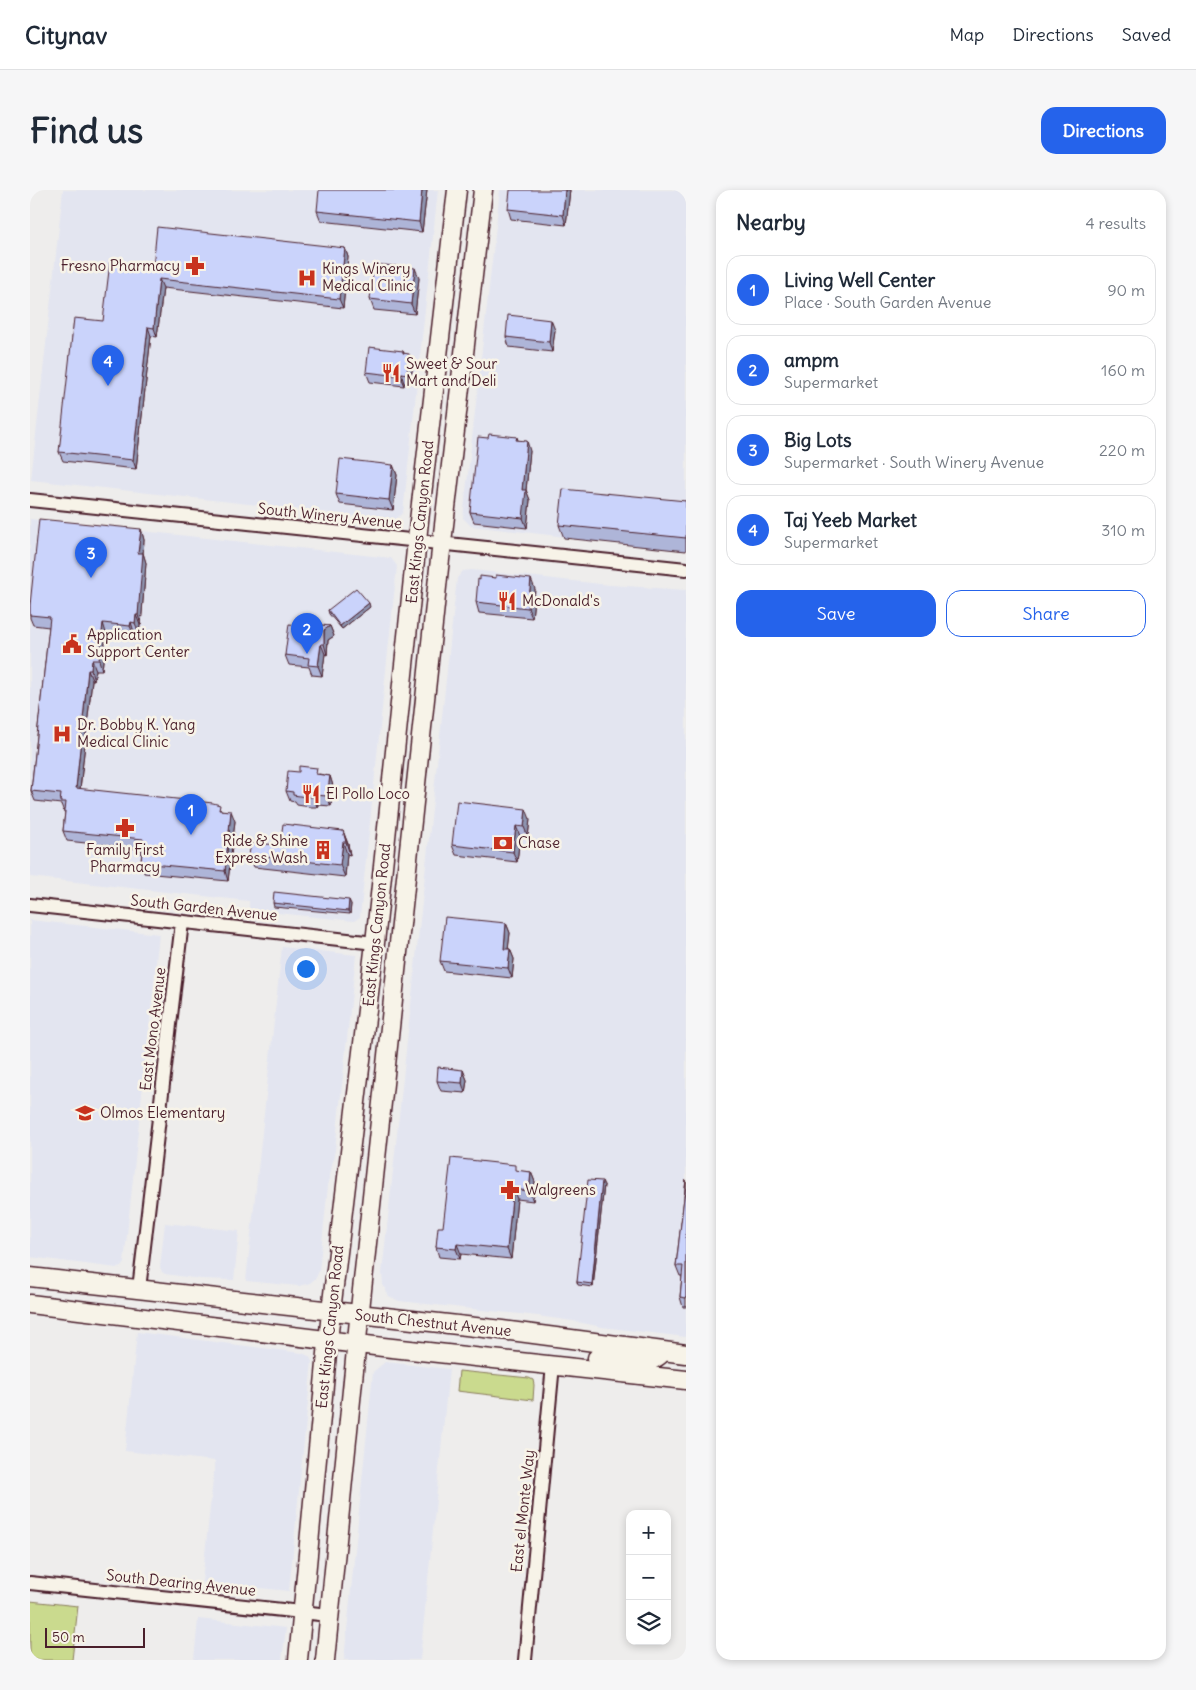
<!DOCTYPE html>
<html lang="en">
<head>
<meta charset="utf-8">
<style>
	:root { --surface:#fff; --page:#f6f6f7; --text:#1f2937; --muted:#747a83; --line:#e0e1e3; --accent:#2563eb }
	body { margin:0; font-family:Delius,sans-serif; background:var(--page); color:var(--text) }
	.controls { position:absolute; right:15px; bottom:15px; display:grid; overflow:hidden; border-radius:10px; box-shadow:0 2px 8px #0003 }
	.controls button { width:45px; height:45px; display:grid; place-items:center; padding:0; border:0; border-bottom:1px solid var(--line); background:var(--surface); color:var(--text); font:25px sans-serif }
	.scale { position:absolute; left:15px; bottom:12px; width:100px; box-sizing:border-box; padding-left:5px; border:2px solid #4a1f2b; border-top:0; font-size:14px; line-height:18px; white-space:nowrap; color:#4a1f2b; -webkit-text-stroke:4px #f7f3e8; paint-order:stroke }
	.you { position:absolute; left:275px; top:778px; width:18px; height:18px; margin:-12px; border:4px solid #fff; border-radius:50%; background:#1a73e8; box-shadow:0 0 0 8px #1a73e833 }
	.badge { display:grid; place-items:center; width:32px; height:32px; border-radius:50%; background:var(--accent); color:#fff; font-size:16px; font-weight:700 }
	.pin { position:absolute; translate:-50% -41px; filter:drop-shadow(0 1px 2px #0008) }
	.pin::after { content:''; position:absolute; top:26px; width:18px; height:15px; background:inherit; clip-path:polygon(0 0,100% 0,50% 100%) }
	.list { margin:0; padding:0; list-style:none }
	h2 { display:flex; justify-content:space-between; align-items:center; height:65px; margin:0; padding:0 20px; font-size:21px }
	h2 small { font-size:16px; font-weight:400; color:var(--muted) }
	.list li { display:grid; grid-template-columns:32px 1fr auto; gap:15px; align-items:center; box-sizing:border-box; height:70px; margin:0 10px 10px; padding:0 10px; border:1px solid var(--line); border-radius:15px }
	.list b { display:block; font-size:19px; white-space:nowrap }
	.list p { margin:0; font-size:16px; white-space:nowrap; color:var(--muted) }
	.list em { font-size:16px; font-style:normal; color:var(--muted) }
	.actions { display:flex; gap:10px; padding:15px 20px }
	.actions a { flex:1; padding:11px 0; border:1px solid var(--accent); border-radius:15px; text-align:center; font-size:18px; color:var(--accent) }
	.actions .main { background:var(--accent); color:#fff }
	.icon { flex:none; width:28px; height:28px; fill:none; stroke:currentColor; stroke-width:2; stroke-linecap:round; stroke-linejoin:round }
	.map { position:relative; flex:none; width:656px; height:1470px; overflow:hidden; border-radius:15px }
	header { display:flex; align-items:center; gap:30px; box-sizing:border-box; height:70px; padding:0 25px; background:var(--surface); border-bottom:1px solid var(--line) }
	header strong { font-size:24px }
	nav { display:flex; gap:28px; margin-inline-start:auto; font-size:18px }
	.intro { display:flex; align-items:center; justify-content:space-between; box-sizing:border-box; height:120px; padding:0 30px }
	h1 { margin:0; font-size:35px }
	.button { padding:12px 22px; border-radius:15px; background:var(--accent); color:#fff; font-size:18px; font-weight:700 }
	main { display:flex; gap:30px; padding:0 30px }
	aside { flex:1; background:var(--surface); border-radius:15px; box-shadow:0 2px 8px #0003 }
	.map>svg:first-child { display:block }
	.built { fill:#e3e5f0 }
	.green { fill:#cada8e; stroke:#8a7c5c }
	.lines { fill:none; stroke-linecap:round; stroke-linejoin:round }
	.minor-casing { stroke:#4a1f2b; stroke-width:16 }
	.secondary-casing { stroke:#4a1f2b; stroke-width:21 }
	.minor { stroke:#f7f3e8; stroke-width:12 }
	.secondary { stroke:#f7f3e8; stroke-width:18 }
	.wall { fill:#aeb5d8; stroke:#4a1f2b }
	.shaded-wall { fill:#8d94b0; stroke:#4a1f2b }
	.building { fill:#cad3fb; stroke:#4a1f2b }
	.labels { text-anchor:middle; stroke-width:5; stroke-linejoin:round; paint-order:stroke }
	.poi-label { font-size:15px; fill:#4a1f2b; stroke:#f7f3e8; text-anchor:start }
	.street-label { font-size:15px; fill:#4a1f2b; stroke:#f7f3e8 }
</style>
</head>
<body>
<header>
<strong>Citynav</strong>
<nav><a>Map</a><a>Directions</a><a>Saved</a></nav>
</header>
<div class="intro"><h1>Find us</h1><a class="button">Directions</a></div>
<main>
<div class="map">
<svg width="656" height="1470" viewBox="0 0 656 1470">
	<rect width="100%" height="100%" fill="#eeedec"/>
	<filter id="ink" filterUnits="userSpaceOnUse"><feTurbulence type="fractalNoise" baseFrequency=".02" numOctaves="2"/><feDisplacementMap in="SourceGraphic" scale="10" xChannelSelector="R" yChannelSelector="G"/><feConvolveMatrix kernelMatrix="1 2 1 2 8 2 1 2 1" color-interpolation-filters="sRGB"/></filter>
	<g filter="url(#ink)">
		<!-- built -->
		<path class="built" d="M33 0H408L373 323 364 330 1 290Z
			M470 0H656V361L441 336 433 328Z
			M0 329 361 368 367 376 330 727 324 731 219 720V711L0 687Z
			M442 380 580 395 656 400V1147L572 1137 543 1131 508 1126 369 1111 359 1106 353 1095 352 1083 427 388 433 381Z
			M0 730 129 744 94 1073 91 1077 87 1078 0 1067Z
			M252 757 326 765 305 960 298 996 289 1081 286 1088 280 1093 269 1096 216 1091Z
			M135 1033 209 1041 204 1090 171 1089 135 1084 132 1082 130 1077Z
			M107 1142 272 1163 279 1166 282 1171 259 1401 172 1392 185 1271 95 1261Z
			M355 1172 419 1179 390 1470H314L343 1182Z
			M168 1429 256 1438 252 1470H164Z"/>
		<!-- green -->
		<path class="green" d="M429 1181 499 1188 503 1190 504 1195 503 1210 427 1201Z
			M0 1411 48 1416 42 1470H0Z"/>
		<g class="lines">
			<!-- minor casing -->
			<g class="minor-casing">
				<path id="minor" d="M0 310 656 379
					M0 715 345 753
					M109 1099 152 732
					M0 1393 299 1425
					M495 1470 523 1175"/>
			</g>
			<!-- secondary casing -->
			<g class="secondary-casing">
				<path id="secondary" d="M0 1087 472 1140 656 1164
					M0 1114 353 1157 656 1190
					M567 1168C585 1170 622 1179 633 1161
					M268 1470 301 1121 345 753 389 331 427 0
					M295 1470 332 1100 409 378 453 0"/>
			</g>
			<!-- minor -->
			<use href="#minor" class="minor"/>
			<!-- secondary -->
			<use href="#secondary" class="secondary"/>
		</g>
		<!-- wall -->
		<path class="wall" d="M397 0 392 42 291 31 287 21Z
			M540 0 536 35 481 29 478 19Z
			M315 58 318 67 313 118 133 98 127 147 121 146 106 279 33 271 29 262 123 77Z
			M389 88 385 124 344 120 340 109Z
			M525 140 522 162 479 157 476 147Z
			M373 161 374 163 383 174 380 194 374 193V196L340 192 336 182Z
			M487 247 488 250 500 261 496 300 500 310 497 338 444 332 440 322 458 248Z
			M363 275 367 285 363 320 310 314 306 304Z
			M656 311V361L534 348 529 335Z
			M111 339 114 350 113 363 116 373 111 435H110L109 443 104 442V446L76 443 72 480H66L64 490H62L50 599 192 620 205 631 198 691 114 683 111 673 112 659 37 651 33 641 35 622H34L31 614 5 611 1 601 19 437 3 435 0 428V415Z
			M466 388 505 399 502 428 449 423 446 412Z
			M340 417 312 439 299 424 298 420Z
			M276 436H300L304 446 298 450 297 465 295 464 292 486 282 485 279 477 259 475 255 465Z
			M289 584 300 586 303 596 301 616 288 615 287 617H280L267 615 265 612 260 611 256 601Z
			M500 629 498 647 490 646 487 672 426 665 422 655Z
			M313 641 318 654 320 665 317 664 315 687 224 677 219 665 250 655Z
			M243 713 321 714 320 724 244 717Z
			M476 733 480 743 478 759H480L484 769 482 788 414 781 410 771Z
			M433 880 437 890 435 903 411 901 407 891Z
			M488 981 501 982 505 992 503 1011 487 1009 481 1069 431 1064 430 1069 409 1067 406 1057 413 1037Z
			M656 990V1117H653L650 1107 652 1086H650L646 1076Z
			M574 995 563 1097 548 1095 547 1092Z"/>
		<!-- shaded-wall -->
		<path class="shaded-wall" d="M392 0H397L392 42 389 32Z
			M535 0H540L536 35 533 25Z
			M315 58 318 67 313 118 309 109Z
			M385 78 389 88 385 124 381 114Z
			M129 89 133 98 127 147 124 138Z
			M521 130 525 140 522 162 519 152Z
			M118 137 121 146 106 279 103 270Z
			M379 164 383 174 380 194 377 184Z
			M371 183 374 193V196L370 186Z
			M497 251 500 261 496 300 500 310 497 338 493 328 492 300Z
			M363 275 367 285 363 320 359 310Z
			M111 339 114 350 113 363 116 373 111 435 108 425V363Z
			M501 389 505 399 502 428 498 418Z
			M339 413 340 417 312 439 310 436Z
			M106 425 110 435 109 443 105 433Z
			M101 432 104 442V446L100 436Z
			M73 433 76 443 72 480 69 470Z
			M300 436 304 446 298 450 297 465 294 454V440Z
			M291 454 295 464 292 486 288 476Z
			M62 470 66 480 64 490 61 480Z
			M58 480 62 490 49 608 46 598Z
			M300 586 303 596 301 616 297 606Z
			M284 605 288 615 287 617 284 607Z
			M496 619 500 629 498 647 494 637Z
			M201 621 205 631 198 691 195 681Z
			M486 636 490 646 487 672 483 662Z
			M313 641 318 654 320 665 316 652Z
			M313 652 317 664 315 687 310 675Z
			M319 710 321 714 320 724 318 721Z
			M476 733 480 743 477 769 474 759Z
			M480 759 484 769 482 788 478 778Z
			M433 880 437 890 435 903 432 893Z
			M501 982 505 992 503 1011 499 1001Z
			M572 991 574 995 563 1097 562 1094Z
			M483 999 487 1009 481 1069 477 1059Z
			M427 1054 431 1064 430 1069 426 1059Z"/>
		<!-- building -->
		<path class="building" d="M289 0H392L389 32 287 21Z
			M480 0H535L533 25 478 19Z
			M127 37 315 58 309 109 129 89 124 138 118 137 103 270 29 262 44 128 73 131 80 72 123 77Z
			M344 74 385 78 381 114 340 109Z
			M478 125 521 130 519 152 476 147Z
			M339 157 373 161V163L379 164 377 184 371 183 370 186 336 182Z
			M459 244 487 247 486 250 497 251 492 300H496L493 328 440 322 448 247 458 248Z
			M310 269 363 275 359 310 306 304Z
			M533 299 656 311V348L529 335Z
			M9 329 111 339 108 363H113L108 425H106L105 433 101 432 100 436 73 433 69 470H62L61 480H58L46 598 183 613 190 615 189 620 201 621 195 681 111 673 113 649 33 641 36 612H30L31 604 1 601 20 427 0 425V415Z
			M466 385 501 389 498 418 446 412 448 389 450 390V386L466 388Z
			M326 398 339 413 310 436 298 420Z
			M276 433 300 436 294 440V454H291L288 476 278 475 279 468 255 465 259 434 276 436Z
			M269 576 287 578 286 584 300 586 297 606 284 605V607H276L263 605V602L256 601 258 581 269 582Z
			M427 611 496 619 494 637 486 636 483 662 422 655Z
			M253 634 313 641 316 652H313L310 675 219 665 221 653 250 655Z
			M244 702 319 710 318 721 243 713Z
			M415 727 476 733 474 759H480L478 778 410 771Z
			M408 877 433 880 432 893 407 891Z
			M421 968 485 975V980L501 982 499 1001 483 999 477 1059 427 1054 426 1059 406 1057 408 1037H413Z
			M558 990 572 991 562 1094 547 1092Z
			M656 990V1108L650 1107 653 1076H646Z"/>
	</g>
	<!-- icons -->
	<defs>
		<g id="pharmacy-bare" transform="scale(1.5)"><path d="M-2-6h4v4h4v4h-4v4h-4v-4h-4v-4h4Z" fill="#c8321e" stroke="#f7f3e8" stroke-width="2.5" paint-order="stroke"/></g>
		<g id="hospital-bare" transform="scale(1.5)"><path d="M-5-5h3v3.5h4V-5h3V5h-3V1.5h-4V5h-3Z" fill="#c8321e" stroke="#f7f3e8" stroke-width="2.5" paint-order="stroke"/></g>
		<g id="restaurant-bare" transform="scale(1.5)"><path d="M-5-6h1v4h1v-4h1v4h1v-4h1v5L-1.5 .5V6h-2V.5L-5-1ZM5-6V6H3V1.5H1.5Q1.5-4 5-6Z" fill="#c8321e" stroke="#f7f3e8" stroke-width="2.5" paint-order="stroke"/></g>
		<g id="civic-bare" transform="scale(1.5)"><path d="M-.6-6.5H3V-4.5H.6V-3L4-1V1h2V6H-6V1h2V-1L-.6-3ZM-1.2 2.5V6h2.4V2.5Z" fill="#c8321e" stroke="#f7f3e8" stroke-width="2.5" paint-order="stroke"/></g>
		<g id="bank-bare" transform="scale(1.5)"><path d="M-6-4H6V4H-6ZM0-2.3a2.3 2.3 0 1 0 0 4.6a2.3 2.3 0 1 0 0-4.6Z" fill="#c8321e" stroke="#f7f3e8" stroke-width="2.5" paint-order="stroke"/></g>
		<g id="building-bare" transform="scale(1.5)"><path d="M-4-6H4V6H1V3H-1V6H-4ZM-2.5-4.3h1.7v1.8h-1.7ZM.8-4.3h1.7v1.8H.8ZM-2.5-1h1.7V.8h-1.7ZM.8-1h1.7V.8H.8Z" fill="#c8321e" stroke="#f7f3e8" stroke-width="2.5" paint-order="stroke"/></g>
		<g id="school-bare" transform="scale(1.5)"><path d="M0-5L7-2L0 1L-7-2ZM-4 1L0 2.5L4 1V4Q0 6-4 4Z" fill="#c8321e" stroke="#f7f3e8" stroke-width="2.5" paint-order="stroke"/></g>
	</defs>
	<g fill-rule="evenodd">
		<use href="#pharmacy-bare" x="165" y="76"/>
		<use href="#hospital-bare" x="277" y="88"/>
		<use href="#restaurant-bare" x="361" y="183"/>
		<use href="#restaurant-bare" x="477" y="411"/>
		<use href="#civic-bare" x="42" y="454"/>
		<use href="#hospital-bare" x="32" y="544"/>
		<use href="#restaurant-bare" x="281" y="604"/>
		<use href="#pharmacy-bare" x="95" y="638"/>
		<use href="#bank-bare" x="473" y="653"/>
		<use href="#building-bare" x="293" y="660"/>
		<use href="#school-bare" x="55" y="923"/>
		<use href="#pharmacy-bare" x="480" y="1000"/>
	</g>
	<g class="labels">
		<!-- poi labels -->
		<g class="poi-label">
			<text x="150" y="81" text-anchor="end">Fresno Pharmacy</text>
			<text x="292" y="84">Kings Winery<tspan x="292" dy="17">Medical Clinic</tspan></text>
			<text x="376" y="179">Sweet &amp; Sour<tspan x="376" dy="17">Mart and Deli</tspan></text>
			<text x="492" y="416">McDonald's</text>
			<text x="57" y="450">Application<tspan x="57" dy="17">Support Center</tspan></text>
			<text x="47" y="540">Dr. Bobby K. Yang<tspan x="47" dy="17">Medical Clinic</tspan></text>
			<text x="296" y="609">El Pollo Loco</text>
			<text x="278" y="656" text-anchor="end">Ride &amp; Shine<tspan x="278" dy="17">Express Wash</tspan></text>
			<text x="488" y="658">Chase</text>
			<text x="95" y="665" text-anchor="middle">Family First<tspan x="95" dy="17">Pharmacy</tspan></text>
			<text x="70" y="928">Olmos Elementary</text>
			<text x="495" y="1005">Walgreens</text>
		</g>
		<!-- street labels -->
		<g class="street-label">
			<text transform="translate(300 326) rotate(6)" y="5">South Winery Avenue</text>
			<text transform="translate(390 332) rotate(-84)" y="5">East Kings Canyon Road</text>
			<text transform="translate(174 718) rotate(6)" y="5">South Garden Avenue</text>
			<text transform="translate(347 735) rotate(-84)" y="5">East Kings Canyon Road</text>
			<text transform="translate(123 839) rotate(-83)" y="5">East Mono Avenue</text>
			<text transform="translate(403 1133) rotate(6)" y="5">South Chestnut Avenue</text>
			<text transform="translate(300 1137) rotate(-84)" y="5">East Kings Canyon Road</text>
			<text transform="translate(493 1321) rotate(-84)" y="5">East el Monte Way</text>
			<text transform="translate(151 1393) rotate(6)" y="5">South Dearing Avenue</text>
		</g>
	</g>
</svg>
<div class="controls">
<button>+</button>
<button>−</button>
<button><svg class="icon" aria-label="layers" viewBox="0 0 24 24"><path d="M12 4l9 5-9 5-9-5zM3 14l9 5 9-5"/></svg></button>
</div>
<div class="scale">50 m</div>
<div class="you"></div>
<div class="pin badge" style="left:161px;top:645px">1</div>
<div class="pin badge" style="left:277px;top:464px">2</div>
<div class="pin badge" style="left:61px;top:388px">3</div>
<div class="pin badge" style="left:78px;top:196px">4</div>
</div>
<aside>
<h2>Nearby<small>4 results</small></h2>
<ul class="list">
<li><span class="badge">1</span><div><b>Living Well Center</b><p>Place · South Garden Avenue</p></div><em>90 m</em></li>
<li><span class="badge">2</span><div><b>ampm</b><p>Supermarket</p></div><em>160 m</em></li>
<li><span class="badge">3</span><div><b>Big Lots</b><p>Supermarket · South Winery Avenue</p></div><em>220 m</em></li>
<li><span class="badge">4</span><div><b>Taj Yeeb Market</b><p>Supermarket</p></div><em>310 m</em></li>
</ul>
<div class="actions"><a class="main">Save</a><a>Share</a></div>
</aside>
</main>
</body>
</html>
